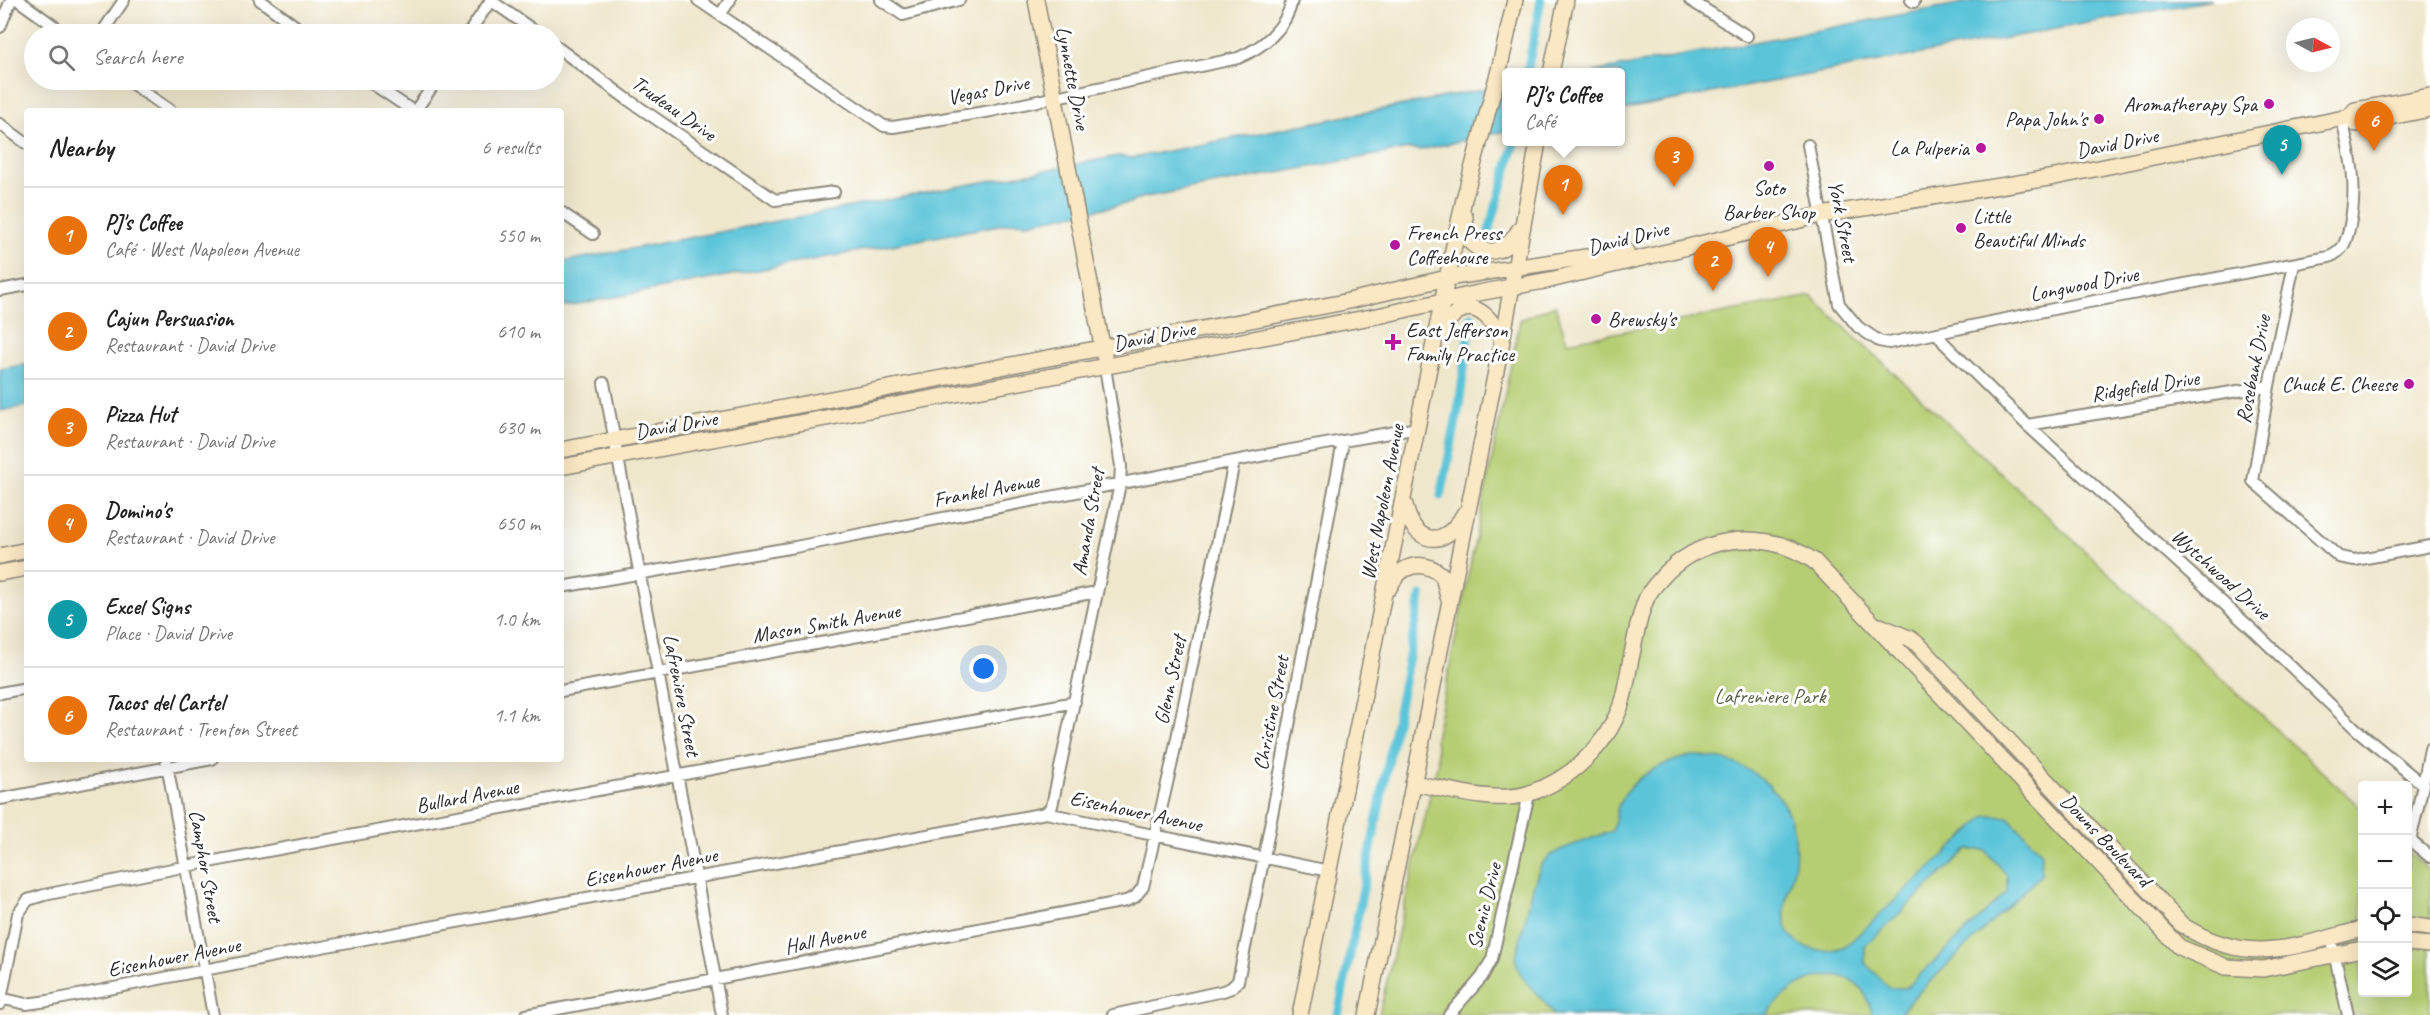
<!DOCTYPE html>
<html lang="en">
<head>
<meta charset="utf-8">
<style>
	:root { --surface:#fff; --page:#f2f2f2; --text:#222; --muted:#767676; --line:#e0e0e0; --accent:#db2777 }
	body { margin:0; font-family:Caveat,sans-serif; background:var(--page); color:var(--text) }
	.controls { position:absolute; right:18px; bottom:18px; display:grid; overflow:hidden; border-radius:6px; box-shadow:0 6px 24px #0002 }
	.controls button { width:54px; height:54px; display:grid; place-items:center; padding:0; border:0; border-bottom:2px solid var(--line); background:var(--surface); color:var(--text); font:30px sans-serif }
	.compass { position:absolute; left:2286px; top:18px; width:54px; height:54px; border-radius:50%; background:var(--surface); box-shadow:0 6px 24px #0002; rotate:97deg }
	.you { position:absolute; left:984px; top:669px; width:21px; height:21px; margin:-15px; border:4px solid #fff; border-radius:50%; background:#1a73e8; box-shadow:0 0 0 9px #1a73e833 }
	.badge { display:grid; place-items:center; width:39px; height:39px; border-radius:50%; background:var(--accent); color:#fff; font-size:20px; font-weight:700 }
	.pin { position:absolute; translate:-50% -50px; filter:drop-shadow(0 2px 3px #0008) }
	.pin::after { content:''; position:absolute; top:32px; width:21px; height:18px; background:inherit; clip-path:polygon(0 0,100% 0,50% 100%) }
	.popup { position:absolute; left:1502px; top:68px; width:123px; height:78px; box-sizing:border-box; display:grid; place-content:center; border-radius:6px; background:var(--surface); filter:drop-shadow(0 2px 4px #0005); font-size:20px; white-space:nowrap; color:var(--muted) }
	.popup b { font-size:22px; color:var(--text) }
	.popup::after { content:''; position:absolute; left:50%; top:100%; margin-left:-12px; border:12px solid transparent; border-top-color:var(--surface) }
	.list { margin:0; padding:0; list-style:none }
	h2 { display:flex; justify-content:space-between; align-items:center; height:78px; margin:0; padding:0 24px; font-size:26px }
	h2 small { font-size:20px; font-weight:400; color:var(--muted) }
	.list li { display:grid; grid-template-columns:39px 1fr auto; gap:18px; align-items:center; box-sizing:border-box; height:96px; padding:0 24px; border-top:2px solid var(--line) }
	.list b { display:block; font-size:22px; white-space:nowrap }
	.list p { margin:0; font-size:20px; white-space:nowrap; color:var(--muted) }
	.list em { font-size:20px; font-style:normal; color:var(--muted) }
	.icon { flex:none; width:33px; height:33px; fill:none; stroke:currentColor; stroke-width:2; stroke-linecap:round; stroke-linejoin:round }
	.map { position:relative; flex:none; width:2430px; height:1015px; overflow:hidden }
	.search { position:absolute; background:var(--surface); box-shadow:0 6px 24px #0002; left:24px; top:24px; width:540px; height:66px; display:flex; align-items:center; gap:15px; box-sizing:border-box; padding:0 21px; border-radius:33px; color:var(--muted); font-size:22px }
	.panel { position:absolute; background:var(--surface); box-shadow:0 6px 24px #0002; left:24px; top:108px; width:540px; height:654px; border-radius:6px }
	.map>svg:first-child { display:block }
	.green { fill:#b6ce73; stroke:#707c4f; stroke-width:1.5 }
	.water { fill:#5cc4d9; stroke:#447882; stroke-width:1.5; fill-rule:evenodd }
	.lines { fill:none; stroke-linecap:round; stroke-linejoin:round }
	.canal { stroke:#5cc4d9; stroke-width:9 }
	.street-casing { stroke:#8d897c; stroke-width:14 }
	.secondary-casing { stroke:#8d897c; stroke-width:18 }
	.street { stroke:#fff; stroke-width:10 }
	.secondary { stroke:#fae7c3; stroke-width:15 }
	.poi-dot { fill:#b5179e; stroke:#fff; stroke-width:2 }
	.labels { text-anchor:middle; stroke-width:6; stroke-linejoin:round; paint-order:stroke }
	.street-label { font-size:21px; fill:#2b2b2b; stroke:#fff }
	.poi-label { font-size:21px; fill:#2b2b2b; stroke:#fff; text-anchor:end }
	.park-label { font-size:21px; fill:#555c41; stroke:#fff }
</style>
</head>
<body>
<div class="map">
<svg width="2430" height="1015" viewBox="0 0 2430 1015">
	<rect width="100%" height="100%" fill="#fff"/>
	<filter id="ink" filterUnits="userSpaceOnUse"><feTurbulence type="fractalNoise" baseFrequency=".0167" numOctaves="2"/><feDisplacementMap in="SourceGraphic" scale="12" xChannelSelector="R" yChannelSelector="G"/><feConvolveMatrix kernelMatrix="1 2 1 2 8 2 1 2 1" color-interpolation-filters="sRGB"/></filter>
	<filter id="wash" filterUnits="userSpaceOnUse"><feTurbulence type="fractalNoise" baseFrequency=".008" numOctaves="4" result="noise"/><feDisplacementMap in="SourceGraphic" scale="24" xChannelSelector="R" yChannelSelector="G"/><feGaussianBlur stdDeviation="1.35" result="paint"/><feColorMatrix in="noise" values="0 0 0 0 0 0 0 0 0 0 0 0 0 0 0 0 0 1.4 0 .05"/><feComposite in="paint" operator="in"/></filter>
	<g filter="url(#wash)">
		<rect width="100%" height="100%" fill="#efe7cc"/>
		<!-- green -->
		<path class="green" d="M1811 296 2362 809V992H2408V851L2430 872V1015H1379L1438 761 1435 739 1520 320 1555 305 1567 342Z"/>
		<!-- water -->
		<path class="water" d="M1979 0H2211L1620 110V73L1593 72Z
			M1506 85V131L1420 150 1408 149 1141 198 1130 203 1027 223 1015 222 561 307V262L1119 156 1132 158Z
			M27 364V406L0 411V369Z
			M1691 756C1751 754 1802 799 1795 862 1793 881 1782 901 1785 920 1789 950 1825 957 1847 945L1986 816 2008 817 2042 853 2041 875 1911 1000 1899 1015H1872C1860 950 1794 976 1766 1015H1554C1543 995 1516 981 1516 957L1533 887 1541 865 1548 857 1562 849 1612 831C1616 822 1615 813 1619 804 1633 775 1662 763 1691 756ZM1967 850H1985L2007 875V892L1906 988H1889L1865 963V946Z"/>
		<g class="lines">
			<!-- canal -->
			<path class="canal" d="M1527 73 1541 0
				M1485 245 1515 142
				M1441 496 1459 406 1471 317
				M1338 1015 1421 596"/>
		</g>
	</g>
	<g filter="url(#ink)">
		<g class="lines">
			<!-- street casing -->
			<g class="street-casing">
				<path id="street" d="M18 0 65 34
					M260 0 306 34
					M490 0 539 34
					M698 0 884 126 893 127 991 111 1238 58C1262 48 1287 28 1292 0
					M881 0 903 15 959 0
					M1690 0 1747 36
					M1911 0 1914 2
					M720 15 730 0
					M0 27 11 0
					M101 34 124 0
					M468 34 491 0
					M554 45 627 99 775 200 834 192
					M127 80 171 111
					M367 80 413 111
					M415 111 437 80
					M0 124 27 144
					M1808 145 1839 304 1858 327 1879 341 1889 343 2068 306 2329 257C2345 250 2346 241 2350 225 2358 183 2351 159 2342 119
					M561 212 593 234
					M2294 264 2269 386 2253 481 2339 557 2355 560 2430 546
					M0 290 27 285
					M1937 333 1944 343 2027 425 2255 632 2357 730 2423 785 2411 837 2412 842 2430 857
					M604 383 722 1015
					M2027 425 2269 386
					M561 587 795 547 1291 450 1418 428
					M561 691 1097 592
					M0 693 27 688
					M166 759 213 1015
					M2423 785 2430 749
					M0 799 212 759
					M1046 813 1052 806 1120 484 1121 466 1105 367
					M2333 948 2348 1015
					M0 998 26 1004 48 1001 300 951 1046 813 1329 871
					M0 1004 18 914 28 900 44 895 187 866 1075 702
					M526 1015 1126 901 1135 897 1143 887 1172 762 1234 462
					M1113 1015 1223 991 1231 988 1238 981 1264 857 1343 442
					M1449 1015 1482 977 1492 959 1529 794"/>
			</g>
			<!-- secondary casing -->
			<g class="secondary-casing">
				<path id="secondary" d="M1036 0 1104 356
					M1551 73 1566 0
					M2349 117 2356 124 2430 109
					M1465 217C1466 223 1465 230 1467 236 1469 242 1475 247 1480 249 1497 256 1511 245 1519 230
					M1440 333C1462 294 1486 305 1502 341
					M561 450 1340 303 1447 278 1626 251
					M561 467 1382 315 1478 293 1550 280 1821 215 2055 177 2349 117 2355 110 2430 96
					M1405 505C1413 544 1444 551 1464 514
					M0 556 27 550
					M0 573 27 568
					M1389 588C1400 564 1423 558 1443 576L1448 597
					M1880 626 1911 639 1920 646 2182 925C2248 967 2293 947 2362 929
					M1413 783C1448 789 1497 805 1530 793 1570 780 1605 747 1620 708 1626 691 1628 671 1632 654 1636 635 1639 615 1647 597 1652 587 1660 580 1667 572 1708 533 1767 530 1814 561L2179 947 2226 967 2263 969 2362 949
					M2408 925 2430 928
					M2408 943 2430 945
					M1300 1015 1447 278 1464 199 1499 70 1515 0
					M1367 1015 1502 341 1538 142"/>
			</g>
			<!-- street -->
			<use href="#street" class="street"/>
			<!-- secondary -->
			<use href="#secondary" class="secondary"/>
		</g>
	</g>
	<!-- markers -->
	<g class="poi-dot">
		<circle cx="2269" cy="104" r="6"/>
		<circle cx="2099" cy="119" r="6"/>
		<circle cx="1981" cy="148" r="6"/>
		<circle cx="1769" cy="166" r="6"/>
		<circle cx="1961" cy="228" r="6"/>
		<circle cx="1395" cy="245" r="6"/>
		<circle cx="1596" cy="319" r="6"/>
		<path d="M1390 333h6v6h6v6h-6v6h-6v-6h-6v-6h6z"/>
		<circle cx="2409" cy="384" r="6"/>
	</g>
	<g class="labels">
		<!-- street labels -->
		<g class="street-label">
			<text transform="translate(1073 78) rotate(79)" y="7">Lynnette Drive</text>
			<text transform="translate(988 90) rotate(-11)" y="7">Vegas Drive</text>
			<text transform="translate(674 108) rotate(35)" y="7">Trudeau Drive</text>
			<text transform="translate(2117 143) rotate(-11)" y="7">David Drive</text>
			<text transform="translate(1843 221) rotate(79)" y="7">York Street</text>
			<text transform="translate(1628 238) rotate(-14)" y="7">David Drive</text>
			<text transform="translate(2084 284) rotate(-11)" y="7">Longwood Drive</text>
			<text transform="translate(1154 336) rotate(-11)" y="7">David Drive</text>
			<text transform="translate(2253 369) rotate(-79)" y="7">Rosebank Drive</text>
			<text transform="translate(2145 386) rotate(-9)" y="7">Ridgefield Drive</text>
			<text transform="translate(676 425) rotate(-10)" y="7">David Drive</text>
			<text transform="translate(986 490) rotate(-11)" y="7">Frankel Avenue</text>
			<text transform="translate(1382 502) rotate(-79)" y="7">West Napoleon Avenue</text>
			<text transform="translate(1088 522) rotate(-80)" y="7">Amanda Street</text>
			<text transform="translate(2221 574) rotate(42)" y="7">Wytchwood Drive</text>
			<text transform="translate(826 623) rotate(-10)" y="7">Mason Smith Avenue</text>
			<text transform="translate(1170 680) rotate(-78)" y="7">Glenn Street</text>
			<text transform="translate(682 695) rotate(79)" y="7">Lafreniere Street</text>
			<text transform="translate(1271 713) rotate(-79)" y="7">Christine Street</text>
			<text transform="translate(467 796) rotate(-11)" y="7">Bullard Avenue</text>
			<text transform="translate(1136 811) rotate(12)" y="7">Eisenhower Avenue</text>
			<text transform="translate(2106 840) rotate(46)" y="7">Downs Boulevard</text>
			<text transform="translate(206 866) rotate(80)" y="7">Camphor Street</text>
			<text transform="translate(651 867) rotate(-11)" y="7">Eisenhower Avenue</text>
			<text transform="translate(1484 906) rotate(-76)" y="7">Scenic Drive</text>
			<text transform="translate(825 939) rotate(-11)" y="7">Hall Avenue</text>
			<text transform="translate(174 957) rotate(-11)" y="7">Eisenhower Avenue</text>
		</g>
		<!-- poi labels -->
		<g class="poi-label">
			<text x="2257" y="111">Aromatherapy Spa</text>
			<text x="2087" y="126">Papa John's</text>
			<text x="1969" y="155">La Pulperia</text>
			<text x="1769" y="195" text-anchor="middle">Soto<tspan x="1769" dy="24">Barber Shop</tspan></text>
			<text x="1973" y="223" text-anchor="start">Little<tspan x="1973" dy="24">Beautiful Minds</tspan></text>
			<text x="1407" y="240" text-anchor="start">French Press<tspan x="1407" dy="24">Coffeehouse</tspan></text>
			<text x="1608" y="326" text-anchor="start">Brewsky's</text>
			<text x="1406" y="337" text-anchor="start">East Jefferson<tspan x="1406" dy="24">Family Practice</tspan></text>
			<text x="2397" y="391">Chuck E. Cheese</text>
		</g>
		<!-- park labels -->
		<g class="park-label">
			<text x="1770" y="703">Lafreniere Park</text>
		</g>
	</g>
</svg>
<div class="controls">
<button>+</button>
<button>−</button>
<button><svg class="icon" aria-label="locate" viewBox="0 0 24 24"><circle cx="12" cy="12" r="6"/><path d="M12 2v4M12 18v4M2 12h4M18 12h4"/></svg></button>
<button><svg class="icon" aria-label="layers" viewBox="0 0 24 24"><path d="M12 4l9 5-9 5-9-5zM3 14l9 5 9-5"/></svg></button>
</div>
<svg class="compass" viewBox="-18 -18 36 36"><path d="M0-13l5 13h-10z" fill="#e53935"/><path d="M0 13l5-13h-10z" fill="#767676"/></svg>
<div class="you"></div>
<div class="pin badge" style="left:1563px;top:215px;background:#e8710a">1</div>
<div class="popup"><b>PJ's Coffee</b>Café</div>
<div class="pin badge" style="left:1713px;top:291px;background:#e8710a">2</div>
<div class="pin badge" style="left:1674px;top:187px;background:#e8710a">3</div>
<div class="pin badge" style="left:1768px;top:277px;background:#e8710a">4</div>
<div class="pin badge" style="left:2282px;top:175px;background:#0f9aa8">5</div>
<div class="pin badge" style="left:2374px;top:151px;background:#e8710a">6</div>
<div class="search"><svg class="icon" aria-label="search" viewBox="0 0 24 24"><circle cx="10" cy="10" r="6"/><path d="M15 15l6 6"/></svg>Search here</div>
<section class="panel">
<h2>Nearby<small>6 results</small></h2>
<ul class="list">
<li><span class="badge" style="background:#e8710a">1</span><div><b>PJ's Coffee</b><p>Café · West Napoleon Avenue</p></div><em>550 m</em></li>
<li><span class="badge" style="background:#e8710a">2</span><div><b>Cajun Persuasion</b><p>Restaurant · David Drive</p></div><em>610 m</em></li>
<li><span class="badge" style="background:#e8710a">3</span><div><b>Pizza Hut</b><p>Restaurant · David Drive</p></div><em>630 m</em></li>
<li><span class="badge" style="background:#e8710a">4</span><div><b>Domino's</b><p>Restaurant · David Drive</p></div><em>650 m</em></li>
<li><span class="badge" style="background:#0f9aa8">5</span><div><b>Excel Signs</b><p>Place · David Drive</p></div><em>1.0 km</em></li>
<li><span class="badge" style="background:#e8710a">6</span><div><b>Tacos del Cartel</b><p>Restaurant · Trenton Street</p></div><em>1.1 km</em></li>
</ul>
</section>
</div>
</body>
</html>
